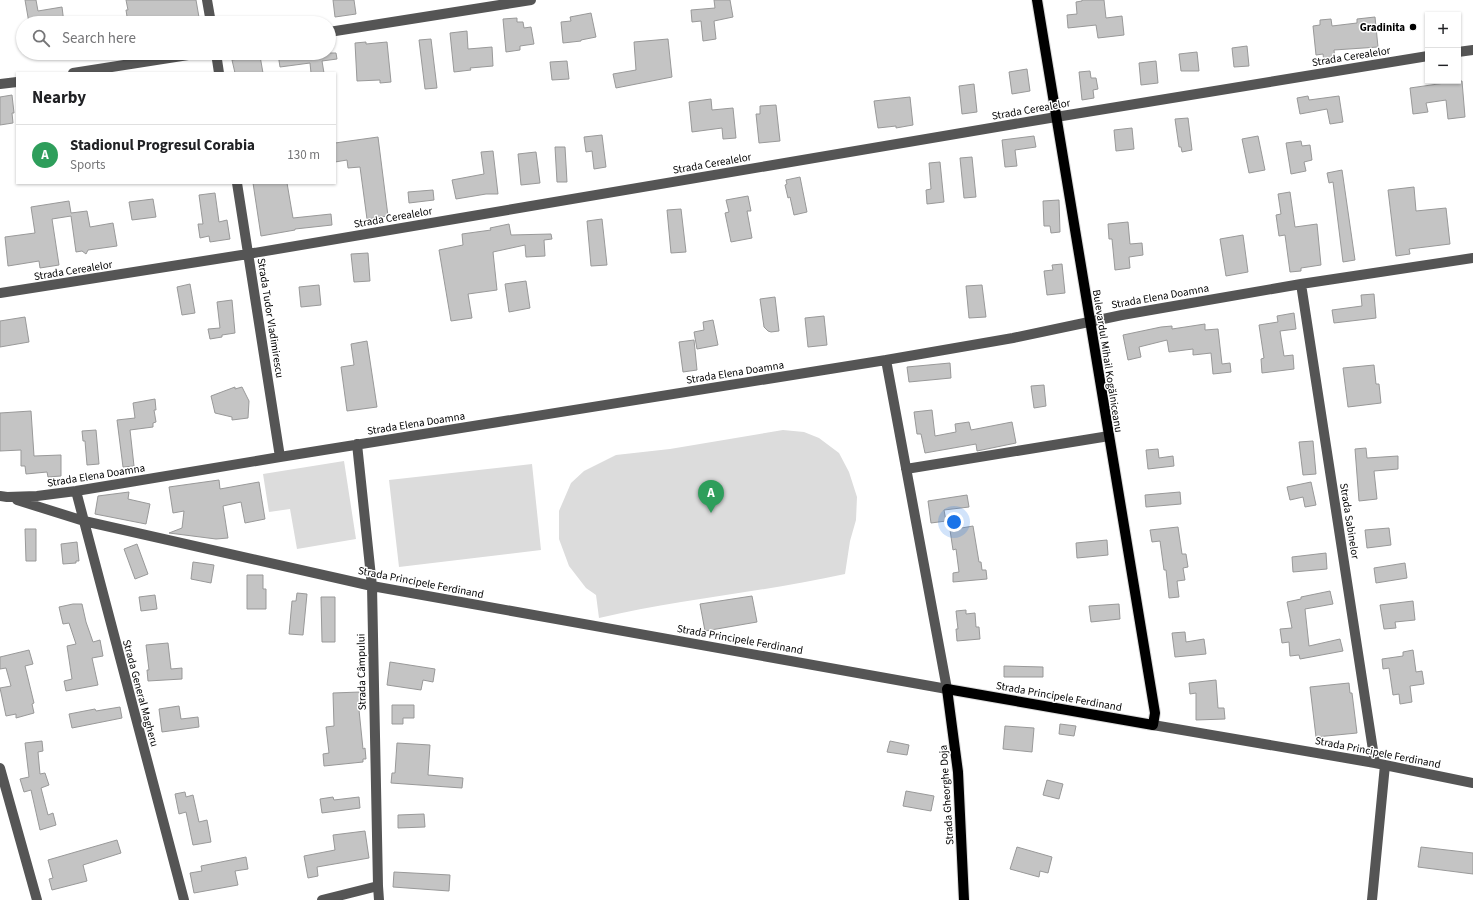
<!DOCTYPE html>
<html lang="en">
<head>
<meta charset="utf-8">
<style>
	:root { --surface:#fff; --page:#f2f2f2; --text:#202124; --muted:#757577; --line:#e0e0e0; --accent:#b45309 }
	body { margin:0; font-family:"Source Sans 3",sans-serif; background:var(--page); color:var(--text) }
	.controls { position:absolute; right:12px; top:12px; display:grid; overflow:hidden; border-radius:0px; box-shadow:0 1px 3px #0004 }
	.controls button { width:36px; height:36px; display:grid; place-items:center; padding:0; border:0; border-bottom:1px solid var(--line); background:var(--surface); color:var(--text); font:20px sans-serif }
	.you { position:absolute; left:954px; top:522px; width:14px; height:14px; margin:-10px; border:3px solid #fff; border-radius:50%; background:#1a73e8; box-shadow:0 0 0 6px #1a73e833 }
	.badge { display:grid; place-items:center; width:26px; height:26px; border-radius:50%; background:var(--accent); color:#fff; font-size:13px; font-weight:700 }
	.pin { position:absolute; translate:-50% -33px; filter:drop-shadow(0 1px 2px #0008) }
	.pin::after { content:''; position:absolute; top:21px; width:14px; height:12px; background:inherit; clip-path:polygon(0 0,100% 0,50% 100%) }
	.list { margin:0; padding:0; list-style:none }
	h2 { display:flex; justify-content:space-between; align-items:center; height:52px; margin:0; padding:0 16px; font-size:17px }
	h2 small { font-size:13px; font-weight:400; color:var(--muted) }
	.list li { display:grid; grid-template-columns:26px 1fr auto; gap:12px; align-items:center; box-sizing:border-box; height:60px; padding:0 16px; border-top:1px solid var(--line) }
	.list b { display:block; font-size:15px; white-space:nowrap }
	.list p { margin:0; font-size:13px; white-space:nowrap; color:var(--muted) }
	.list em { font-size:13px; font-style:normal; color:var(--muted) }
	.icon { flex:none; width:22px; height:22px; fill:none; stroke:currentColor; stroke-width:2; stroke-linecap:round; stroke-linejoin:round }
	.map { position:relative; flex:none; width:1473px; height:900px; overflow:hidden }
	.search { position:absolute; background:var(--surface); box-shadow:0 1px 3px #0004; left:16px; top:16px; width:320px; height:44px; display:flex; align-items:center; gap:10px; box-sizing:border-box; padding:0 14px; border-radius:22px; color:var(--muted); font-size:15px }
	.panel { position:absolute; background:var(--surface); box-shadow:0 1px 3px #0004; left:16px; top:72px; width:320px; height:112px; border-radius:0px }
	.map>svg:first-child { display:block }
	.green { fill:#dcdcdc }
	.building { fill:#c4c4c4; stroke:#999 }
	.lines { fill:none; stroke-linecap:round; stroke-linejoin:round }
	.major-casing { stroke:#dbdbdb; stroke-width:12 }
	.minor { stroke:#555; stroke-width:10 }
	.major { stroke:#000; stroke-width:10 }
	.poi-dot { fill:#000; stroke:#fff; stroke-width:1.5 }
	.labels { text-anchor:middle; stroke-width:3; stroke-linejoin:round; paint-order:stroke }
	.poi-label { font-size:11px; font-weight:bold; fill:#000; stroke:#fff; text-anchor:end }
	.street-label { font-size:11px; fill:#000; stroke:#fff }
</style>
</head>
<body>
<div class="map">
<svg width="1473" height="900" viewBox="0 0 1473 900">
	<rect width="100%" height="100%" fill="#fff"/>
	<!-- green -->
	<path class="green" d="M783 430 804 432 819 438 839 453 849 472 857 497 856 520 850 541 845 574C764 592 680 599 599 618L596 595 586 588 569 566 559 539V511L571 483 584 471 616 455 670 449Z
		M344 461 356 539 297 549 290 509 269 512 263 474Z
		M532 464 541 550 399 567 389 480Z"/>
	<!-- building -->
	<path class="building" d="M25 0H36L38 11 62 7 64 23H29Z
		M126 0H196L200 23H128L126 10H128Z
		M333 0H354L356 14 335 17Z
		M714 0H730L733 17 714 21 716 39 703 41 701 21 692 22 691 10 715 8Z
		M1082 0H1104L1106 18 1122 16 1124 35 1098 38 1096 25 1068 28 1067 15 1077 14 1076 2 1082 1Z
		M591 13 596 37 581 40V41L563 43 561 22 571 21 570 17Z
		M1375 17 1378 47 1334 50 1335 60 1324 62 1323 54 1316 55 1313 26 1320 25V20L1331 19 1332 26 1357 23V19Z
		M517 18V22H523L524 28 531 27 534 44 520 46V50L506 52 503 19Z
		M467 31 468 49 492 47 493 66 470 68 471 70 454 72 450 33Z
		M431 39 437 88 425 89 419 40Z
		M668 39 672 77 616 88 613 74 636 70 634 42Z
		M366 42V44L387 42 391 82 380 83V80L357 81 355 43Z
		M1247 46 1249 66 1234 67 1232 48Z
		M1197 52 1199 71H1181L1179 54Z
		M284 53H336L337 59 322 61 324 73H311L310 63 280 67 278 54Z
		M260 56 263 73H235L232 60Z
		M567 61 569 79 552 80 550 62Z
		M1156 61 1158 83 1141 85 1139 63Z
		M1027 69 1030 91 1012 94 1009 72Z
		M1090 71 1091 78H1096L1098 89 1093 90 1094 98 1082 100 1079 72Z
		M1445 81H1462L1465 117 1448 119 1446 100 1426 103 1428 112 1413 114 1410 88 1445 83Z
		M974 84 977 112 962 114 959 86Z
		M12 95 14 113H12L13 123 0 125V97Z
		M1308 96 1309 100 1339 96 1343 122 1330 124 1327 109 1300 114 1297 98Z
		M910 97 913 125 896 128V126L878 128 874 101Z
		M711 99 712 110 733 108 736 138 723 139 722 128 692 132 689 102Z
		M776 105 780 141 759 143 756 114H760V106Z
		M1188 118 1192 150 1182 152 1181 147H1179L1175 119Z
		M1132 128 1134 149 1116 151 1114 130Z
		M602 135 606 167 594 169 592 151 586 152 584 137Z
		M1034 136 1036 147 1015 150 1017 166 1005 167 1002 140Z
		M1258 136 1265 170 1249 173 1242 139Z
		M378 137 388 216 367 219 360 167 348 168 347 160 335 162V143Z
		M1301 141 1302 146 1310 145 1312 160 1304 162 1306 171 1291 174 1286 143Z
		M555 147H565L567 182H557Z
		M493 151 498 194H486L456 199 452 180 484 174 481 152Z
		M536 152 540 183 521 185 518 154Z
		M972 157 976 197 964 198 960 158Z
		M940 162 944 202 927 204 926 190 931 189 929 163Z
		M1342 170 1355 260 1343 262 1333 182 1329 183 1327 173Z
		M800 177 807 212 794 215 790 197 788 198 785 185 787 184 786 180Z
		M253 183H287L293 218 331 214 332 225 295 229V230L261 236Z
		M1414 187 1416 211 1446 208 1450 244 1409 249 1410 254 1396 256 1388 190Z
		M433 190 434 200 409 203 408 192Z
		M1290 192 1295 227 1317 224 1321 265 1301 268V271L1290 272 1285 235 1279 236 1276 215 1281 214 1278 194Z
		M215 193 219 222 227 220 230 239 210 242 209 236 200 238 198 224H203L199 195Z
		M748 196 751 211H747L752 238 731 242 725 213 729 212 726 200Z
		M153 199 156 217 132 220 129 202Z
		M1059 200 1060 232 1051 233 1050 226H1044L1043 201Z
		M69 201 71 213 87 211 90 227 113 223 117 246 88 250 86 254 82 251 76 252 71 216 52 219 59 265 40 268 39 261 8 266 5 237 35 233 31 207Z
		M681 209 686 252 671 253 667 210Z
		M602 219 607 265 591 266 587 221Z
		M1128 222 1130 244 1142 243 1143 255 1129 257 1130 268 1115 270 1112 239H1109L1108 224Z
		M509 224 511 235 551 234 552 239 544 240 545 256 526 257 525 245 493 252 497 290 468 294 472 318 451 321 439 250 463 245 462 234 491 230 490 228Z
		M1243 235 1248 272 1226 276 1220 239Z
		M368 253 370 281 354 282 351 254Z
		M1062 264 1065 293 1047 295 1044 271 1053 270 1052 265Z
		M526 281 530 308 509 312 505 284Z
		M190 284 195 313 182 315 177 287Z
		M319 285 321 305 301 307 299 287Z
		M982 285 986 317 969 318 966 286Z
		M1374 294 1376 318 1334 323 1332 310 1362 306 1361 295Z
		M775 297 779 331 771 332 768 331 764 327 760 299Z
		M232 300 235 333 222 335V337L210 339 208 329 220 328 217 302Z
		M1294 313 1296 329 1280 331 1284 356 1293 355 1294 369 1262 373 1261 359 1264 358 1259 325 1278 322 1277 316Z
		M824 316 827 345 808 347 805 318Z
		M25 317 29 342 0 347V321Z
		M713 320 718 345 697 349 694 332 704 330 703 322Z
		M1205 324V330L1218 329 1222 364 1230 363 1231 372 1213 374 1211 353 1193 355V349L1169 352 1167 340 1139 347 1141 357 1128 360 1123 335 1161 327 1172 326V329Z
		M694 340 697 370 683 372 679 342Z
		M367 341 377 407 347 411 341 367 354 365 351 344Z
		M950 363 951 378 909 382 907 367Z
		M1374 365 1376 384H1379L1381 403 1348 407 1343 368Z
		M1044 385 1046 406 1034 408 1031 386Z
		M235 387V389L242 387 249 401 248 418 232 420V417L215 413 211 396Z
		M155 399 156 410H154L156 422 153 423V427L130 430 134 466 123 467 117 420 135 418 133 403Z
		M932 410 935 436 956 432 955 424 969 422 971 430 1012 422 1016 443 977 451 976 444 925 453 921 434H917L914 412Z
		M31 411 34 456 61 455V476L48 477 47 472 26 474 25 466H21V450L0 451V413Z
		M96 430 99 464 87 465 85 441H83L82 431Z
		M1313 441 1316 474 1303 475 1299 442Z
		M1366 448 1367 458 1398 456V469L1374 471 1377 499 1359 501 1355 449Z
		M1158 449 1159 458 1173 456 1174 466 1148 469 1146 450Z
		M219 480 220 489 259 482 265 519 245 523 241 502 223 506 228 538 216 539 169 533 182 528 184 511 173 513 169 487Z
		M1311 482 1316 505 1305 507 1303 497 1290 500 1287 487Z
		M129 492 128 499 150 504 146 524 95 514 98 496Z
		M1180 492 1181 504 1146 507 1145 495Z
		M967 495 969 507 944 510 946 521 931 523 928 501Z
		M973 526 979 562H981L982 570H986L987 579 953 582V573L959 572 956 549 953 550 950 530Z
		M1178 527 1182 554H1186L1188 567 1183 568 1185 580 1177 581 1179 597 1169 598 1166 570H1164L1160 541 1152 542 1150 530Z
		M1389 528 1391 545 1367 548 1365 530Z
		M25 529H36V561H26Z
		M1107 540 1108 555 1077 558 1076 543Z
		M77 542 79 561H76V563L63 564 61 544Z
		M137 544 148 574 135 579 124 549Z
		M1326 553 1327 569 1293 572 1292 557Z
		M193 562 214 565 211 583 191 579Z
		M1405 563 1407 578 1376 583 1374 568Z
		M247 575H263V589H266V609H247Z
		M1330 591 1333 604 1305 609 1309 646 1340 639 1343 651 1300 659 1299 655 1290 656 1289 642 1282 643 1280 629 1292 628 1287 602 1301 599V597Z
		M297 593 307 594 303 635 289 634 292 601H296Z
		M155 595 157 609 141 611 139 597Z
		M752 596 757 622 705 631 700 604Z
		M321 597H335V642H322Z
		M1413 601 1415 620 1395 622 1396 628 1384 629 1380 605Z
		M73 604H82L86 622 93 642 100 640 103 656 92 658 98 685 66 691 64 681 72 679 67 646 76 644 69 623 63 624 59 607Z
		M1119 604 1120 619 1091 622 1089 606Z
		M966 610V614L975 613 976 627H979L980 639 957 641 956 629H958L956 611Z
		M1185 632 1186 642 1204 639 1206 654 1175 657 1172 633Z
		M168 643 171 669 182 668V679L148 681 147 670H149L146 645Z
		M29 650 33 664 25 666 34 703 32 704 34 713 16 718V714L6 716 0 688 11 686 6 668 0 669V657Z
		M1413 650 1416 672 1422 671 1424 684 1410 686 1412 702 1400 704 1399 694 1393 695 1389 668 1383 669 1382 659 1403 656V652Z
		M390 662 435 669 433 682 423 680 421 690 387 685Z
		M1004 666 1043 667V677H1004Z
		M1216 680 1218 708H1224L1225 719 1196 720V693L1190 694 1189 683Z
		M1349 683 1350 693H1352L1357 733 1316 737 1310 687Z
		M360 692 361 710H359L363 749 365 748 366 759H363V762L324 766 323 754 329 753 326 727 334 726 333 693Z
		M392 705H414V718H403V724H392Z
		M179 706 181 719 198 717 199 727 162 732 159 709Z
		M120 707 122 718 72 728 69 714 95 709 96 711Z
		M1060 724 1076 726 1074 736 1059 734Z
		M1005 726 1034 728 1032 752 1003 749Z
		M42 741 43 751 38 752 40 774 45 773 49 785 41 788 48 815 53 813 56 825 40 830 31 790 24 792 20 779 29 777 25 743Z
		M890 741 909 745 907 755 887 752Z
		M397 743 430 745 428 775 463 778 462 788 391 783 392 773H395Z
		M1047 780 1063 784 1059 799 1043 795Z
		M906 791 934 796 931 811 903 806Z
		M185 792 186 797 193 795 199 822 207 820 211 842 193 845 186 812 179 814 175 794Z
		M333 797 334 800 359 797 360 808 322 813 320 799Z
		M424 814 425 827 398 828V815Z
		M365 831 369 858 317 867 318 876 308 878 304 856 335 850 333 835Z
		M117 840 121 853 83 865 87 881 52 890 49 879 53 878 48 860Z
		M1017 847 1052 857 1048 873 1040 871 1039 877 1010 869Z
		M1421 847 1473 853V874L1418 867Z
		M246 857 248 869 235 871 238 885 194 893 190 873 202 871 201 866Z
		M394 872 450 875 449 891 393 887Z"/>
	<g class="lines">
		<!-- major casing -->
		<g class="major-casing">
			<path id="major" d="M964 900 958 772 947 689 1153 725 1155 713 1037 0"/>
		</g>
		<!-- minor -->
		<path class="minor" d="M207 0 211 23
			M329 32 531 0
			M1458 52 1473 50
			M216 53 219 73
			M73 73 201 53
			M0 84 17 82
			M237 183 280 457
			M1301 284 1375 763
			M0 293 248 254 1056 117 1428 56
			M357 444 372 586 378 886 379 900
			M906 469 1109 436
			M76 491 184 900
			M0 496 7 497 37 496 76 491 280 457 886 360 1013 338 1122 315 1301 284 1473 258
			M17 500 84 521 372 586 947 689 886 360
			M1153 725 1375 763 1473 783
			M0 768 37 900
			M322 900 378 886
			M1372 900 1385 765"/>
		<!-- major -->
		<use href="#major" class="major"/>
	</g>
	<!-- markers -->
	<circle class="poi-dot" cx="1413" cy="27" r="4"/>
	<g class="labels">
		<!-- poi labels -->
		<g class="poi-label">
			<text x="1405" y="31">Gradinita</text>
		</g>
		<!-- street labels -->
		<g class="street-label">
			<text transform="translate(1351 56) rotate(-9)" y="4">Strada Cerealelor</text>
			<text transform="translate(1031 109) rotate(-10)" y="4">Strada Cerealelor</text>
			<text transform="translate(712 163) rotate(-10)" y="4">Strada Cerealelor</text>
			<text transform="translate(393 217) rotate(-10)" y="4">Strada Cerealelor</text>
			<text transform="translate(73 270) rotate(-9)" y="4">Strada Cerealelor</text>
			<text transform="translate(1160 296) rotate(-10)" y="4">Strada Elena Doamna</text>
			<text transform="translate(271 318) rotate(81)" y="4">Strada Tudor Vladimirescu</text>
			<text transform="translate(1108 361) rotate(81)" y="4">Bulevardul Mihail Kogălniceanu</text>
			<text transform="translate(735 372) rotate(-9)" y="4">Strada Elena Doamna</text>
			<text transform="translate(416 423) rotate(-9)" y="4">Strada Elena Doamna</text>
			<text transform="translate(96 475) rotate(-9)" y="4">Strada Elena Doamna</text>
			<text transform="translate(1350 521) rotate(81)" y="4">Strada Sabinelor</text>
			<text transform="translate(421 582) rotate(11)" y="4">Strada Principele Ferdinand</text>
			<text transform="translate(740 639) rotate(10)" y="4">Strada Principele Ferdinand</text>
			<text transform="translate(361 672) rotate(-91)" y="4">Strada Câmpului</text>
			<text transform="translate(141 693) rotate(75)" y="4">Strada General Magheru</text>
			<text transform="translate(1059 696) rotate(10)" y="4">Strada Principele Ferdinand</text>
			<text transform="translate(1378 752) rotate(11)" y="4">Strada Principele Ferdinand</text>
			<text transform="translate(946 795) rotate(-94)" y="4">Strada Gheorghe Doja</text>
		</g>
	</g>
</svg>
<div class="controls">
<button>+</button>
<button>−</button>
</div>
<div class="you"></div>
<div class="pin badge" style="left:711px;top:513px;background:#2e9e5b">A</div>
<div class="search"><svg class="icon" aria-label="search" viewBox="0 0 24 24"><circle cx="10" cy="10" r="6"/><path d="M15 15l6 6"/></svg>Search here</div>
<section class="panel">
<h2>Nearby<small></small></h2>
<ul class="list">
<li><span class="badge" style="background:#2e9e5b">A</span><div><b>Stadionul Progresul Corabia</b><p>Sports</p></div><em>130 m</em></li>
</ul>
</section>
</div>
</body>
</html>
